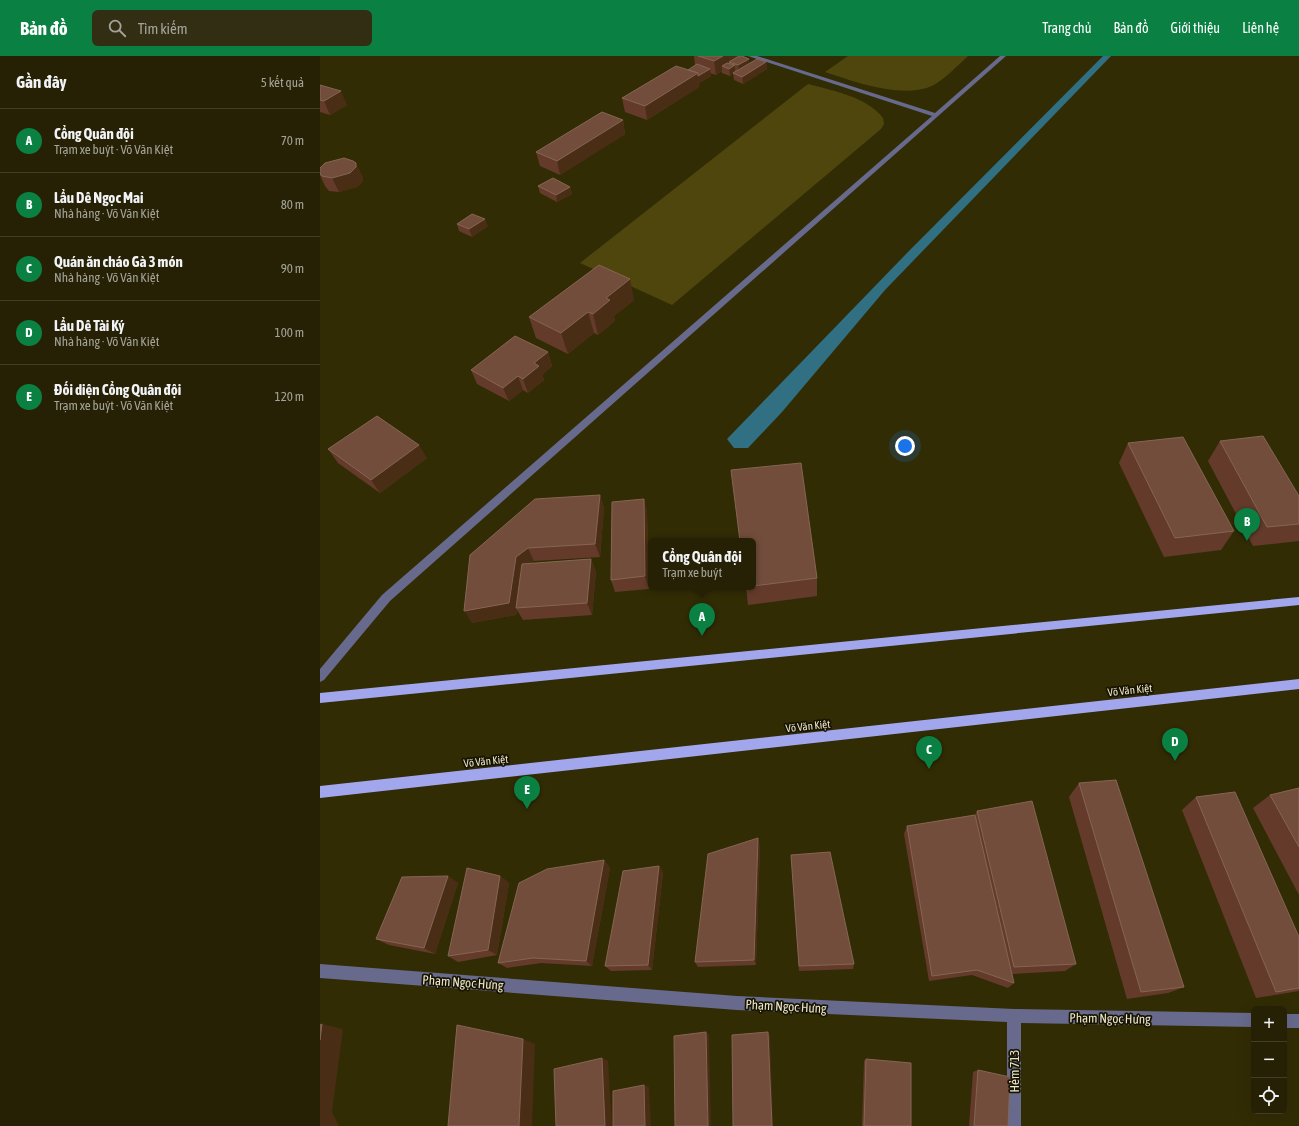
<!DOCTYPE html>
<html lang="vi">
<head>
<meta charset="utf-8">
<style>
	:root { --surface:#262104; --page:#322e13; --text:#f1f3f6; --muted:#a4a39a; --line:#423e26; --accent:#0b8043 }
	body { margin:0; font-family:"Asap Condensed",sans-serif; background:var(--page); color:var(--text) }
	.controls { position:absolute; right:12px; bottom:12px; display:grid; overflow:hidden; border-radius:6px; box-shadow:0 4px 16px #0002 }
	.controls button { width:36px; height:36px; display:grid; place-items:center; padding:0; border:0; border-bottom:1px solid var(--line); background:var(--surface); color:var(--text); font:20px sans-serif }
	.you { position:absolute; left:585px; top:390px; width:14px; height:14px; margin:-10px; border:3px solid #fff; border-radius:50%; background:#1a73e8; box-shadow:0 0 0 6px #1a73e833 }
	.badge { display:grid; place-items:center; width:26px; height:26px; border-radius:50%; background:var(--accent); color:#fff; font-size:13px; font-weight:700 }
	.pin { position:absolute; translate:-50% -33px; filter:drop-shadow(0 1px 2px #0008) }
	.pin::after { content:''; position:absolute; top:21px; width:14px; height:12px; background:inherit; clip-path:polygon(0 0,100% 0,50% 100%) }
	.popup { position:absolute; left:328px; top:482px; width:108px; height:52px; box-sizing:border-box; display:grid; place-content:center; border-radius:6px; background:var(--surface); filter:drop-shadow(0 1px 3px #0005); font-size:13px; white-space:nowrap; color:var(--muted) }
	.popup b { font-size:15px; color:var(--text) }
	.popup::after { content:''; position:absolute; left:50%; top:100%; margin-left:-8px; border:8px solid transparent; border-top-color:var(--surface) }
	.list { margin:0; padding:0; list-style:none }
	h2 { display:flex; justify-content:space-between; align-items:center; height:52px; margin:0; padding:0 16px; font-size:17px }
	h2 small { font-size:13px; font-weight:400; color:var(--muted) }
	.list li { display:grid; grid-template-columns:26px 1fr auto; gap:12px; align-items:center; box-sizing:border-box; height:64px; padding:0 16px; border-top:1px solid var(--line) }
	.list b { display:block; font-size:15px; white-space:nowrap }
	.list p { margin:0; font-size:13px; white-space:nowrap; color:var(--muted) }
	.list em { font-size:13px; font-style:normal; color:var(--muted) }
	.icon { flex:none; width:22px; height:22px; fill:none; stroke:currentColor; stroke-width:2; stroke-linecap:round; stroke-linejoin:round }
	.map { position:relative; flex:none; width:979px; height:1070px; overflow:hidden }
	header { display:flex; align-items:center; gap:24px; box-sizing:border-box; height:56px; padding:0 20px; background:var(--accent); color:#fff }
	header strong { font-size:19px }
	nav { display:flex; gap:22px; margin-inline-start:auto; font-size:14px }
	.search { width:280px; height:36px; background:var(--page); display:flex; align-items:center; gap:10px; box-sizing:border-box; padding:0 14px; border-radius:6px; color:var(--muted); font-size:15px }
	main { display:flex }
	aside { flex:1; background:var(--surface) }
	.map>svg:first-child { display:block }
	.green { fill:#4f460d }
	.water { fill:#307082 }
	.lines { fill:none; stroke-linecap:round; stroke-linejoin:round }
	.minor { fill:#676a8c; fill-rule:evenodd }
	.major { fill:#a2a7ed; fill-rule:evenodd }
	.wall { fill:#643b2b }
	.shaded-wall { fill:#4a2d15 }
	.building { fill:#724d3c; stroke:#856553 }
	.labels { text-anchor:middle; stroke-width:3.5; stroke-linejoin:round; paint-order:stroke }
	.street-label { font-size:11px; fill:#eae6cc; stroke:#181402 }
	.near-street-label { font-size:13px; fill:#eae6cc; stroke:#181402 }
</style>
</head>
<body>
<header>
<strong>Bản đồ</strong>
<div class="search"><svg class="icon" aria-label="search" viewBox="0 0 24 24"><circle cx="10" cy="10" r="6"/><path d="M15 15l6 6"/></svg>Tìm kiếm</div>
<nav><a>Trang chủ</a><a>Bản đồ</a><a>Giới thiệu</a><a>Liên hệ</a></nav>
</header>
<main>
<aside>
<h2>Gần đây<small>5 kết quả</small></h2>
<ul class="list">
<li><span class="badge">A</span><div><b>Cổng Quân đội</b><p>Trạm xe buýt · Võ Văn Kiệt</p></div><em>70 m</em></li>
<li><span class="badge">B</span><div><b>Lẩu Dê Ngọc Mai</b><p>Nhà hàng · Võ Văn Kiệt</p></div><em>80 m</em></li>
<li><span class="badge">C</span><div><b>Quán ăn cháo Gà 3 món</b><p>Nhà hàng · Võ Văn Kiệt</p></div><em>90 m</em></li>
<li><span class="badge">D</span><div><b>Lẩu Dê Tài Ký</b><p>Nhà hàng · Võ Văn Kiệt</p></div><em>100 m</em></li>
<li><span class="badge">E</span><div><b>Đối diện Cổng Quân đội</b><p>Trạm xe buýt · Võ Văn Kiệt</p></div><em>120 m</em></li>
</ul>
</aside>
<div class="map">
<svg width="979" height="1070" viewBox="0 0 979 1070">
	<rect width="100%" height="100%" fill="#322c05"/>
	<!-- green -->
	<path class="green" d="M528 0H648C638 9 624 24 612 30 581 43 536 26 505 16Z
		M488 28C513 35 546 40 563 62L564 68 561 73 352 249 260 207Z"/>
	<!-- water -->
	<path class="water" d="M783 0H791L565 234 462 356 428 392H414L407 383 587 197Z"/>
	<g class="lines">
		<!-- minor -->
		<path class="minor" d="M428 0H437L615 57 680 0H686L70 545 4 624 0 626V613L62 539 612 60Z
			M0 908 417 940 694 953 934 957V971L701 967V1070H687V966L417 954 0 922Z
			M964 958H979V972H964Z"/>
		<!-- major -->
		<path class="major" d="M979 541V549L0 647V637Z
			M979 623V633L0 742V730Z"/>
	</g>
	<!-- wall -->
	<path class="wall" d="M374 0H418L429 3V8L446 6 447 13 423 28 414 24 413 17 417 15H415V16L410 20 402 17V15L396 19 390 17 391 20 379 27V31L327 64 305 56 302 42 368 14 375 10Z
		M0 29 27 49 10 59 0 56Z
		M303 64 305 78 240 119 220 110 216 96Z
		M0 112 43 121V125L37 131 19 136 9 135 5 130 0 119Z
		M218 130 250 131 252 138 237 146 220 137Z
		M137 168 168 170 152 181 139 175Z
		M314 244 294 260 295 265 278 279 274 277 248 298 216 282 209 261Z
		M228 296 232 310 222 319 224 324 208 337 203 334 189 345 157 328 151 314Z
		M900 385 979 440V485L933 490 888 405Z
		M808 387 914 475 901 494 844 501 799 407Z
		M8 393 107 402 60 437 18 407Z
		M280 439 284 452 280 501 214 505 210 508 271 503 276 516 272 559 203 564 197 554 196 559 152 567 150 499Z
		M324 443 327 456 329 533 295 536 291 524Z
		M433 485 497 522V540L428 549 426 531H433Z
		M759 727 864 931 848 937 807 943 749 741Z
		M979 732V839L933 752 950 739Z
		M876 741 979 881V935L936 942 862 754Z
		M657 755 756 908 745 915 692 918 694 927 688 932 652 919 609 925 584 778 587 770 655 759Z
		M440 790 436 909 378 911 375 906Z
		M471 799 534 908 533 913 479 915Z
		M284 804 290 812 272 910 221 907 187 912 178 907Z
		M339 810 343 817 332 914 291 915 285 910Z
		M128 820 138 827 115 898 69 889 56 883Z
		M180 820 189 827 177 899 138 906 128 900Z
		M546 1003 591 1070H542L544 1005Z
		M658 1014 688 1070H649L653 1016Z"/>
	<!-- shaded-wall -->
	<path class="shaded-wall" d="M403 0H418V4L409 6V10H402V15L396 19 394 5Z
		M429 3 430 9 419 16 418 9Z
		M446 6 447 13 423 28 422 21Z
		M415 9V16L410 20 409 13Z
		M390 13 391 20 379 27 378 20Z
		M378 17 379 31 327 64 325 50Z
		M21 35 27 49 10 59 4 45Z
		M303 64 305 78 240 119 237 105Z
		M36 107 43 121V125L37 131 19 136 12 122Z
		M250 131 252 138 237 146 236 139Z
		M165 163 168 170 152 181 149 173Z
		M310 223 314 244 294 260 295 265 278 279 273 258 286 242Z
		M268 256 274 277 248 298 241 277Z
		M228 296 232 310 222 319 224 324 208 337 203 323 214 307Z
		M198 320 203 334 189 345 183 332Z
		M99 389 107 402 60 437 51 424Z
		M280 439 284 452 280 501 275 488Z
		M324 443 327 456 329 533 325 520Z
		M208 492 214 505 202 514 196 552 197 554 196 559 152 567 144 555 196 501Z
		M271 503 276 516 272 559 267 547Z
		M438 782 440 790 436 909 434 904Z
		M284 804 290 812 272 910 266 905Z
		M339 810 343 817 332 914 328 909Z
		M128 820 138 827 115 898 104 892Z
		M180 820 189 827 177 899 168 894Z
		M2 968 23 973 12 1056 19 1070H0V984Z
		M386 976 389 979 391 1070H388Z
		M448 976 450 980 453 1070H452Z
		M203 983 215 988 212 1070H199Z
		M282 1002 288 1005 292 1070H285Z
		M324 1029 329 1031 331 1070H325Z"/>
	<!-- building -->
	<path class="building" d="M378 0H403L394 5Z
		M419 0H422L429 3 418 9 409 6Z
		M437 3 446 6 422 21 413 17Z
		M407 7 415 9 409 13 402 10Z
		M377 8 390 13 378 20V17L368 14Z
		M356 10 378 17 325 50 302 42Z
		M0 29 21 35 4 45 0 44Z
		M282 56 303 64 237 105 216 96Z
		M24 102 33 105 36 107V111L30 117 12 122 2 120 0 118V112L5 107Z
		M233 122 250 131 236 139 218 130Z
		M152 158 165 163 149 173 137 168Z
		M279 209 310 223 286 242 290 244 273 258 268 256 241 277 209 261Z
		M195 280 228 296 214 307 219 310 203 323 198 320 183 332 151 314Z
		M57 360 99 389 51 424 8 393Z
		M943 380 979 440V468L947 471 900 385Z
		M863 381 914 475 855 482 808 387Z
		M481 407 497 522 433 530V485H420L411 414Z
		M280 439 275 488 208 492 196 501 189 547 144 555 150 499 215 443Z
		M324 443 325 520 291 524 292 446Z
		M271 503 267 547 196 552 202 508Z
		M796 724 864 931 821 936 759 727Z
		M979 732V791L950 739Z
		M915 736 979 881V932L956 936 876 741Z
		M712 745 756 908 694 911 657 755Z
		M655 759 694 927 657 914 612 920 587 770Z
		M438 782 434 904 375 906 388 798Z
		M510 796 534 908 479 910 471 799Z
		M284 804 266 905 213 902 178 907 199 827 227 813Z
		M339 810 328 909 285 910 303 815Z
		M147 812 180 820 168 894 128 900Z
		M128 820 104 892 56 883 82 821Z
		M2 968 0 984V969Z
		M137 969 203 983 199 1070H128Z
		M386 976 388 1070H355L354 980Z
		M448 976 452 1070H413L412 979Z
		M282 1002 285 1070H236L234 1013Z
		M546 1003 591 1007V1070H544Z
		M658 1014 690 1021 688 1070H654Z
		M324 1029 325 1070H293V1035Z"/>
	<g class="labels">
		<!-- street labels -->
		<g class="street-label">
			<text transform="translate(810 634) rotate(-6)" y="4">Võ Văn Kiệt</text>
			<text transform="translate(488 670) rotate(-6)" y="4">Võ Văn Kiệt</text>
			<text transform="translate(166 705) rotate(-6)" y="4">Võ Văn Kiệt</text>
		</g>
		<!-- near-street labels -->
		<g class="near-street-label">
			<text transform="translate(143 926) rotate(4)" y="5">Phạm Ngọc Hưng</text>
			<text transform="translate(466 950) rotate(3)" y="5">Phạm Ngọc Hưng</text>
			<text transform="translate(790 962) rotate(1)" y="5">Phạm Ngọc Hưng</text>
			<text transform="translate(694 1015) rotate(-90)" y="5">Hẻm 713</text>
		</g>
	</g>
</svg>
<div class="controls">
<button>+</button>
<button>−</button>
<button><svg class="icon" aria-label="locate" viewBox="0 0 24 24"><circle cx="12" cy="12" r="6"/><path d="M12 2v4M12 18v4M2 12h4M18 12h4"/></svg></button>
</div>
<div class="you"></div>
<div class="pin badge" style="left:382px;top:580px">A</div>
<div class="popup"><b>Cổng Quân đội</b>Trạm xe buýt</div>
<div class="pin badge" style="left:927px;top:485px">B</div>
<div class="pin badge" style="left:609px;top:713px">C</div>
<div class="pin badge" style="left:855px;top:705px">D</div>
<div class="pin badge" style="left:207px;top:753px">E</div>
</div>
</main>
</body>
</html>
